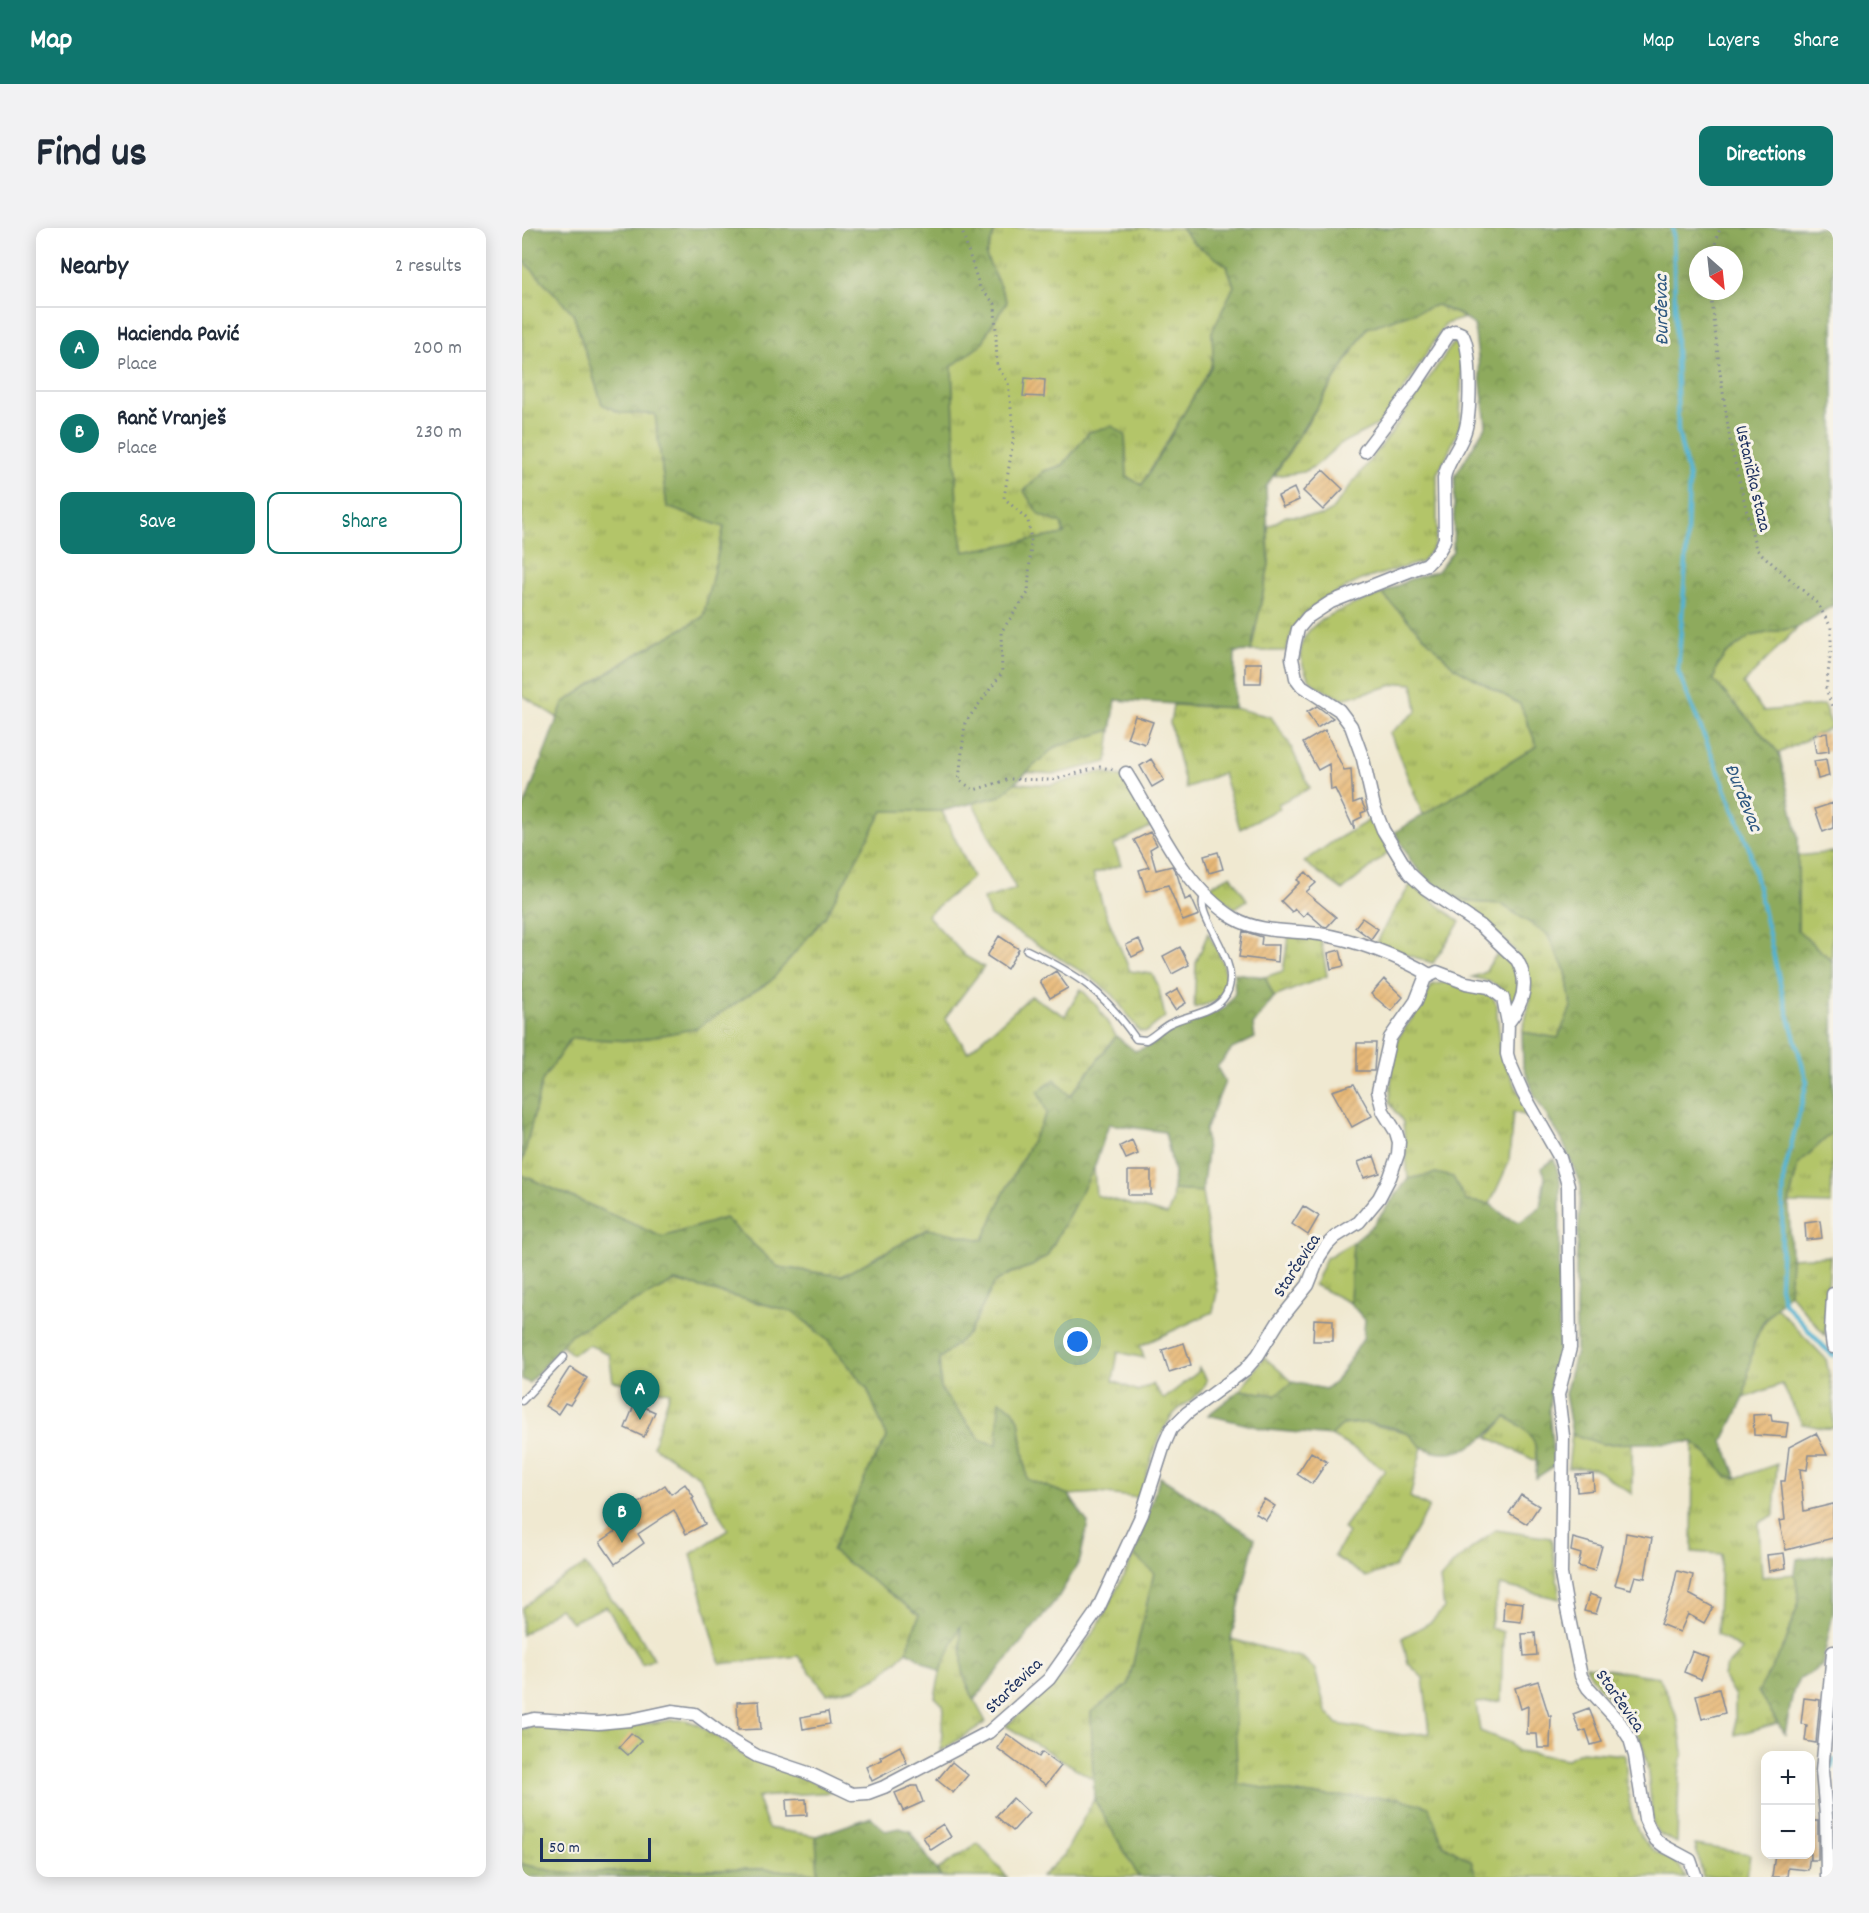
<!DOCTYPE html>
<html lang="en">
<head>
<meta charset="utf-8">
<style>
	:root { --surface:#fff; --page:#f2f2f3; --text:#1f2937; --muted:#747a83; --line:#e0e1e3; --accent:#0f766e }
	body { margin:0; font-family:Dekko,sans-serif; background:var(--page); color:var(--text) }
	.controls { position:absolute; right:18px; bottom:18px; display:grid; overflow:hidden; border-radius:12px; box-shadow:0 3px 15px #0003 }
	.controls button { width:54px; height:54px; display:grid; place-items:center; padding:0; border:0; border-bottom:2px solid var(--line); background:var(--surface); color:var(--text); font:30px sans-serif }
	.compass { position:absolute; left:1167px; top:18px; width:54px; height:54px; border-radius:50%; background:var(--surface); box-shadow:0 3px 15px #0003; rotate:153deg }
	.scale { position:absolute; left:18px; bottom:15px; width:111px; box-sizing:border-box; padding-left:6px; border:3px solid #1b2f5e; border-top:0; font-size:16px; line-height:21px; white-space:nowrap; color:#1b2f5e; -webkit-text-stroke:4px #f7f3e8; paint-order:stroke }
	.you { position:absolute; left:556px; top:1114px; width:21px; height:21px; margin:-15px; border:4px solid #fff; border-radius:50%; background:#1a73e8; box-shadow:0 0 0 9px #1a73e833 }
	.badge { display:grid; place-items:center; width:39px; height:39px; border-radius:50%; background:var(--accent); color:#fff; font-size:20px; font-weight:700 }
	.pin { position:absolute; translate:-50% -50px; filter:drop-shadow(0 2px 3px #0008) }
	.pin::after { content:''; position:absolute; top:32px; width:21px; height:18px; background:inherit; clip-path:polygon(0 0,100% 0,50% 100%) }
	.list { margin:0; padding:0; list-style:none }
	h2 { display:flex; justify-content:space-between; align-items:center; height:78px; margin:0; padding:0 24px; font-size:26px }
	h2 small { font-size:20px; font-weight:400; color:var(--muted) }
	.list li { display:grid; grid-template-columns:39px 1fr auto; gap:18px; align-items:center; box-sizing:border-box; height:84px; padding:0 24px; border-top:2px solid var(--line) }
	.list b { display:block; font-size:22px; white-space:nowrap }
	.list p { margin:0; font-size:20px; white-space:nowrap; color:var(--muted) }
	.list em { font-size:20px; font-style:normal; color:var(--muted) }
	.actions { display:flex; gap:12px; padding:18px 24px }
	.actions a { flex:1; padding:14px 0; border:2px solid var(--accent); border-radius:12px; text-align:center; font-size:21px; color:var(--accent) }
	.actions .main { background:var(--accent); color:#fff }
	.map { position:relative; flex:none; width:1311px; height:1649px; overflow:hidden; border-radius:12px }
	header { display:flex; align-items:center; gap:36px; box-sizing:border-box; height:84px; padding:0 30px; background:var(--accent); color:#fff }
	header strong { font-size:28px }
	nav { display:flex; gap:33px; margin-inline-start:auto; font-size:21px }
	.intro { display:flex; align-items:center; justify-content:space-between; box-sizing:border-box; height:144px; padding:0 36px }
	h1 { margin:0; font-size:42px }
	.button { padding:15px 27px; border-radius:12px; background:var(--accent); color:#fff; font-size:21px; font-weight:700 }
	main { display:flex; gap:36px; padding:0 36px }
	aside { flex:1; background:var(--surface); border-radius:12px; box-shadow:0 3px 15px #0003 }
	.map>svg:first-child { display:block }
	.grass { fill:url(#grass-tufts); stroke:#677a64; stroke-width:1.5 }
	.forest { fill:url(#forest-crowns); stroke:#546c5e; stroke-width:1.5; fill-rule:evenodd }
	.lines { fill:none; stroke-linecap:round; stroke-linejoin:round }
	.stream { stroke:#53b3d1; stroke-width:4.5 }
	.building { fill:url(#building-hatch) }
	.lane-casing { stroke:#868c98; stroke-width:9 }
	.street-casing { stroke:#868c98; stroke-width:15 }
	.path { stroke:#868c98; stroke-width:3; stroke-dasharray:1.5 4.5; stroke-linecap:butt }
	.lane { stroke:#fff; stroke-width:6 }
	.street { stroke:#fff; stroke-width:12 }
	.labels { text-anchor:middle; stroke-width:6; stroke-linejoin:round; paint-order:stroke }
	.street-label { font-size:18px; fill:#1b2f5e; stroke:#f7f3e8 }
	.water-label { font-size:20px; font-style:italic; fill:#2c5780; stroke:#f7f3e8 }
</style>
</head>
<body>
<header>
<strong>Map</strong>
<nav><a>Map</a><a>Layers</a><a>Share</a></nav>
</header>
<div class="intro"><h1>Find us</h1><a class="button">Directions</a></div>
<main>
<aside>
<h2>Nearby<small>2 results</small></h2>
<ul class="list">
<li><span class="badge">A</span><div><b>Hacienda Pavić</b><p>Place</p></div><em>200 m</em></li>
<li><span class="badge">B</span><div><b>Ranč Vranješ</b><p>Place</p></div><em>230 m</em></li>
</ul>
<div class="actions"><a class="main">Save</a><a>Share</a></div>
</aside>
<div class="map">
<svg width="1311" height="1649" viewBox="0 0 1311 1649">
	<defs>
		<pattern id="grass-tufts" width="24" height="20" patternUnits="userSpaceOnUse" patternTransform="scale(1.5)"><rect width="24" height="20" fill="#b3c569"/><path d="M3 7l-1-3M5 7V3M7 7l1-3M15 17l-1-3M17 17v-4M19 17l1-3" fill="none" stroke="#91a05a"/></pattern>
		<pattern id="forest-crowns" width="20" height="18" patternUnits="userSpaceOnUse" patternTransform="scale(1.5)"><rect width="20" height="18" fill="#8eaa5d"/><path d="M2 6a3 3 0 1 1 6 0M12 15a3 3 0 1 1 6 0" fill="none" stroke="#738b50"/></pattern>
		<pattern id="building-hatch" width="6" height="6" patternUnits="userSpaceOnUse" patternTransform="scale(1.5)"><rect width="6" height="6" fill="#e8b978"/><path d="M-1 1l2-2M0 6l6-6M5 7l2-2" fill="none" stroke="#c69f6a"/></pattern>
	</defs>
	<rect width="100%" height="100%" fill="#f7f3e8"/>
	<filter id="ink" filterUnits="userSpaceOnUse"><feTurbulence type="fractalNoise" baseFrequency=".0167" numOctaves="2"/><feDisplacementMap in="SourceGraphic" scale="12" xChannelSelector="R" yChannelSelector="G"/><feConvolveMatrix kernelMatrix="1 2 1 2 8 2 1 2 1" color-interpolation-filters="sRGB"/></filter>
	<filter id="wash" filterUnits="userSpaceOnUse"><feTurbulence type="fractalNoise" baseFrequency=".008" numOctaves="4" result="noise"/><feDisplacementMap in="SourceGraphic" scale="24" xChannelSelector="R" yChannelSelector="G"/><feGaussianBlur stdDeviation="1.35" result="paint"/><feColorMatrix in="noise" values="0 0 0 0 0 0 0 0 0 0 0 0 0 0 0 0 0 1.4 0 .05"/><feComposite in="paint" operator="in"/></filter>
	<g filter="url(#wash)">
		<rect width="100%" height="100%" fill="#f0e9d1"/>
		<!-- grass -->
		<path class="grass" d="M474 0H659L672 15 705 38 712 58 690 104 691 124 689 139 620 257 605 249 603 207 567 204 541 237 522 243 517 287 539 295 542 306 441 324 435 282 430 138 460 116 467 101 485 74 464 28Z
			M0 31 51 85 80 176 99 185 133 186 145 279 202 299 181 389 112 428 41 475 36 490 0 467Z
			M915 77 943 90 923 96 881 163 857 196 818 216 793 238 781 244 752 248 845 100Z
			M937 112 940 125 938 198 923 232 915 245V304L912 318 900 334 839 352 798 373 781 387 771 400 764 423H729L747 336 746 299 764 288H800L809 283 869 205 932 114Z
			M860 366 932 439 998 476 1015 518 901 587 868 505 895 483 891 456 879 455 820 471C811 466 799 462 791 455 784 449 781 439 779 430 773 391 833 377 860 366Z
			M1276 399 1221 456 1241 483 1302 477 1310 499 1257 525 1192 453 1194 440 1203 427 1229 408Z
			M651 477 712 480 749 489 767 515 788 560 756 576 758 580 718 601 701 545 664 560 648 495Z
			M589 502 585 534 534 546 503 544 533 519Z
			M579 544 602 550 630 598 592 617 599 637 571 646 582 681 608 743 630 746 636 757 643 789 624 804 617 803 591 767 567 748 468 688 461 671 494 661 451 575 478 568 491 555 529 557Z
			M361 583H420L451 649 405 687 443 728 462 739 423 790 446 824 509 768 543 788 559 761 575 778 594 808 548 868 525 885 482 965 461 1012 406 1001 320 1048 256 1039 203 990 140 1009 0 947V936L20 853 49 810 112 813 303 689Z
			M851 590 868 623 821 662 782 634 812 613Z
			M1311 624 1310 733 1276 703V628Z
			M709 647 725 672 713 680 685 660Z
			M889 656 938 694 911 735 854 717 866 692Z
			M922 665 949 674 979 676 1025 706 1044 744 1049 779 1036 810 1000 804C1003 791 1009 776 1009 763 1009 720 953 688 922 665Z
			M686 705C695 721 716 756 695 772 689 776 679 777 672 780L674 735Z
			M767 708 799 711 805 748 752 769 743 749 761 743Z
			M977 723C991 738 1003 751 992 773H988C979 756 968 753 950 749L962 745Z
			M924 754 947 762 967 766 971 770 975 777V786L980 830 1009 889 991 884 987 934 968 976 943 973 914 945 886 951 881 894 868 875 870 831 876 810 903 772 910 757Z
			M1311 904 1309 976 1267 975 1276 936Z
			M572 940 574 967 645 987 650 975 651 962 680 964 695 1064 691 1084 618 1118 622 1130 596 1124 591 1153 616 1163 630 1156 642 1171 676 1144 677 1140 685 1152C681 1168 660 1175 650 1188 633 1212 626 1242 618 1270L576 1265 547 1267 505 1251 497 1192 475 1217 459 1212 419 1162 417 1131 447 1105 473 1054 489 1045 510 1038 525 1028Z
			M831 1014 828 1075 792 1057 804 1030Z
			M1308 1028 1303 1107 1267 1065 1269 1030Z
			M153 1053 272 1084 305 1112 345 1160 365 1210 349 1237 310 1323 397 1387 385 1423 358 1448 334 1460 305 1466 276 1428 198 1436 169 1326 206 1302 177 1248 131 1218 148 1164 91 1153 87 1126 67 1117 50 1126 39 1116 49 1106Z
			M1254 1079 1304 1131 1311 1166V1200C1301 1202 1291 1197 1280 1196L1260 1156 1222 1170C1229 1131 1227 1110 1254 1079Z
			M742 1129 771 1154 754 1167 718 1162Z
			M984 1189C1006 1201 1015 1207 1014 1233L966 1209Z
			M842 1195 884 1204 900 1219 888 1269 907 1279 873 1339 844 1349 812 1328 826 1305 821 1300 863 1242 836 1223 809 1208 820 1197Z
			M1050 1206 1080 1216 1110 1215V1266L1072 1240H1046Z
			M1171 1214 1190 1231 1205 1249 1215 1250 1255 1236 1252 1287 1237 1295 1240 1349 1273 1346 1277 1374 1263 1416 1237 1464 1256 1495 1213 1507V1468L1201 1448 1204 1439 1220 1422 1195 1406 1199 1326 1170 1324Z
			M973 1302 1029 1310 1038 1371 978 1357 968 1400 981 1404 979 1473 954 1475 958 1503 988 1515 995 1523 1045 1531 1059 1523 1103 1527C1106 1559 1104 1602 1133 1623 1148 1633 1155 1630 1164 1649H955L949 1633 921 1616 788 1567 715 1556 709 1411 781 1430 793 1442 804 1483 815 1496 881 1507 908 1505 901 1450 886 1435 880 1410 909 1394 922 1380 918 1351 933 1334Z
			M612 1327 632 1345 606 1457 569 1484 571 1551 484 1498 543 1446 578 1394Z
			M63 1337 118 1408 132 1431 120 1436 84 1378 50 1394 37 1380 0 1407V1380L32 1355Z
			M438 1396 441 1446 452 1472 464 1494 419 1523 421 1477 413 1469 418 1445Z
			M1064 1438 1137 1449 1149 1474 1156 1493 1161 1524 1157 1547 1155 1615 1136 1605 1131 1596C1128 1574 1127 1526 1117 1509 1102 1483 1077 1465 1064 1438Z
			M150 1492H164L177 1497 224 1529 280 1549 313 1564 235 1569 246 1600 294 1608 296 1645 237 1641 39 1645 0 1636V1501L17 1498 98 1500Z
			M572 1571 617 1649H519L542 1627Z
			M456 1615 485 1649H419L415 1642Z
			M1173 1617 1228 1626 1225 1649H1181Z"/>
		<!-- forest -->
		<path class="forest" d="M0 0H474L464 28 485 74 467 101 460 116 430 138 435 282 442 324 542 306 539 295 517 287 502 263 522 243 541 237 567 204 590 198 603 207 605 249 620 257 689 139 691 124 690 104 712 58 705 38 672 15 659 0H1311V377L1276 399 1229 408 1203 427 1194 440 1192 453 1257 525 1276 609V703L1310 733 1311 737V904L1276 936 1267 975 1269 1030 1267 1065 1241 1094 1232 1114 1222 1170 1201 1213 1215 1250 1205 1249 1190 1231 1171 1214 1080 1216 1050 1206 1043 1166 1054 1123V1041L1059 958 1040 912 1013 869 1001 836 1000 804 1036 810 1049 779 1044 744 1025 706 979 676 949 674 922 665 905 651 890 635 873 604 1015 518 998 476 932 439 860 366 886 352 916 343 931 323 933 248 964 197 952 97 938 87 915 77 845 100 744 259 747 336 729 423 713 424 712 480 594 472 589 502 533 519 478 568 420 583H361L303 689 249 753 175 800 112 813 49 810 20 853 0 936V584L41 475 112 428 181 389 202 299 145 279 133 186 99 185 80 176 51 85 0 31ZM1176 27H1212V63H1176Z
			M712 745 743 749 752 769 731 797 733 810 710 821 695 839 703 854 683 902 685 924 680 964 651 962 652 944 643 904 587 896 572 940 525 1028 510 1038 489 1045 473 1054 447 1105 417 1131 419 1162 459 1212 475 1217 477 1173 491 1181 497 1192 505 1251 547 1267 566 1295 558 1332 537 1368 452 1472 441 1446 438 1398 418 1444 385 1423 397 1387 310 1323 349 1237 365 1210 345 1160 305 1112 272 1084 153 1053 49 1106 7 1155 0 1151V947L140 1009 203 990 256 1039 320 1048 406 1001 461 1012 482 965 525 885 516 864 533 851 548 868 594 808 613 823 627 818 650 802 703 780 713 765Z
			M1032 931 1038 951V967L1037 1116 1029 1154 1027 1183 1032 1238 1014 1250C1015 1216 1017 1207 984 1189 962 1212 934 1237 900 1219 894 1215 890 1207 883 1204 871 1198 831 1191 819 1198 816 1200 812 1205 809 1208L747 1202 686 1187 718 1162 753 1167 771 1154 803 1161 813 1155 841 1111 843 1092 828 1075 831 1014 852 996 886 951 914 945 931 949 944 973 968 976 983 988 998 994 1018 979 1023 949 1020 940Z
			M638 1249 733 1310 709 1411 716 1556 788 1567 877 1570 907 1579 921 1616 949 1633 955 1649H617L572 1571 569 1484 606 1457 632 1345 612 1327Z
			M1311 1326V1385L1300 1438 1278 1451 1271 1464 1263 1506 1236 1464 1263 1416 1277 1374 1273 1346 1275 1331Z
			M349 1589 363 1603 377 1600 388 1603 419 1649H0V1636L39 1645 237 1641 296 1645 294 1608Z"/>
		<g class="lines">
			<!-- stream -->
			<path class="stream" d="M1151 0 1156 203 1167 251 1164 333 1156 443 1227 620 1261 768 1285 854 1262 946 1258 1059 1262 1075 1301 1118 1311 1127
				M1310 1490 1311 1502
				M1309 1540 1311 1532"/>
		</g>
		<g id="blocks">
			<!-- building -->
			<path class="building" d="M503 150 523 152 522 169 501 168Z
				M801 242 821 261 801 282 781 263Z
				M772 260 777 272 761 279 756 268Z
				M723 435H740L739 455H723Z
				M795 478 811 490 795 500 785 484Z
				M613 488 631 494 623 516 605 510Z
				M803 502 822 542 829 541 831 575 839 572 844 583 839 585 840 589 832 593V601L813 561 809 562 807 536 796 542 781 515Z
				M1305 505 1307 523 1294 525 1291 507Z
				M629 531 642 552 630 559 618 538Z
				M1304 531 1307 548 1296 551 1292 533Z
				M1311 575V600L1301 604 1293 581Z
				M628 604 635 617 628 621 634 642 650 638 655 646 663 672 669 669 677 687 661 693 646 657 624 663 617 642 627 639 612 612Z
				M696 624 701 641 687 645 682 628Z
				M784 644 794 655 784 664 814 689 805 699 801 698 785 684 781 689 773 681 770 684 759 673 778 654 775 652Z
				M840 690 856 701 849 711 833 699Z
				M721 703 740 709 739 717H757L756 734 717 729Z
				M477 708 497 721 485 741 465 728Z
				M617 711 622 723 610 729 604 717Z
				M658 719 667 737 650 746 641 728Z
				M818 722 822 738 809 741 806 725Z
				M534 743 546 760 528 770 518 753Z
				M862 751 881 769 869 783 849 766Z
				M656 761 664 775 653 782 644 768Z
				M835 815H854L852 843H835Z
				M832 856 850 888 830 899 810 863Z
				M610 912 616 926 604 931 598 918Z
				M852 928 858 945 842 950 836 934Z
				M606 943H629V967H606Z
				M781 978 797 988 786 1007 770 996Z
				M1298 993 1300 1010 1284 1012 1283 995Z
				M792 1091 811 1092V1113H791Z
				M662 1115 669 1137 647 1144 640 1122Z
				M48 1139 65 1150 48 1177 43 1175 36 1186 23 1178Z
				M113 1175 133 1184 122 1209 103 1200Z
				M1249 1186 1250 1193 1266 1195 1264 1209 1232 1207 1231 1187Z
				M1294 1205 1305 1227H1287L1285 1242 1278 1241 1282 1283 1311 1276V1310L1264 1322 1257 1293 1263 1292 1259 1253H1263L1267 1219Z
				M789 1224 805 1234 790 1256 775 1246Z
				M1071 1246 1072 1262 1055 1264 1054 1247Z
				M163 1256 172 1269 170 1270 183 1296 164 1306 152 1282 116 1306 122 1315 93 1336 78 1314 110 1292 104 1284 143 1257 149 1266Z
				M999 1267 1017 1278 1005 1296 987 1285Z
				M742 1271 753 1278 744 1292 733 1285Z
				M1104 1305 1130 1310 1123 1350 1113 1348 1109 1361 1093 1357 1100 1333Z
				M1051 1310 1080 1318 1073 1343 1056 1338 1059 1326 1049 1323Z
				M1262 1325 1264 1340 1247 1343 1245 1327Z
				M1155 1343 1171 1347 1167 1366 1191 1379 1182 1395 1166 1386 1158 1404 1138 1396 1150 1366Z
				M1067 1366 1079 1370 1074 1386 1062 1383Z
				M982 1373 1001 1375 999 1394 981 1392Z
				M1013 1405 1015 1427 1002 1428 1000 1406Z
				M1170 1423 1187 1430 1179 1451 1162 1444Z
				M1016 1453 1027 1488H1029L1028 1520H1016L1015 1506H1005L1006 1478 999 1481 993 1460Z
				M1197 1461 1203 1485 1180 1491 1174 1467Z
				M1282 1470 1298 1472 1294 1515 1283 1513 1285 1497 1279 1496Z
				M237 1473 239 1501 216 1502 215 1474Z
				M1067 1480 1080 1514 1069 1517 1064 1502 1058 1504 1051 1486Z
				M306 1484 308 1496 281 1501 279 1489Z
				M109 1505 119 1513 106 1527 97 1519Z
				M485 1506 517 1529 520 1524 539 1538 524 1557 475 1520Z
				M378 1518 385 1535 350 1553 344 1539 360 1532 358 1529Z
				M430 1534 446 1547 431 1565 415 1552Z
				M390 1558H395L401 1574 381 1583 373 1565Z
				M491 1570 507 1585 491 1603 474 1588Z
				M284 1571 285 1587 265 1588 264 1572Z
				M1288 1593H1296V1632H1288Z
				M421 1596 429 1609 409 1622 401 1609Z
				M1253 1626H1288L1286 1642 1266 1640 1265 1649H1250Z"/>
		</g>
	</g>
	<g filter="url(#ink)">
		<use href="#blocks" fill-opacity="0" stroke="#868c98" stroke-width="1.5"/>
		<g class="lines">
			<!-- lane casing -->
			<g class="lane-casing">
				<path id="lane" d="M505 722C558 748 580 762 614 811L624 812C632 808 638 801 647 796 663 787 689 786 701 771 728 738 668 687 683 667
					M0 1173 42 1129"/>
			</g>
			<!-- street casing -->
			<g class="street-casing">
				<path id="street" d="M843 223 891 160 927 106 933 103 940 106C950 122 949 184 943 203 938 220 925 233 922 250L923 310C920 321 914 328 905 336L809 374 786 389 776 401 773 414 770 430 774 450 780 458 817 482 829 498 841 531 852 579 861 602 887 645 903 660 959 698 995 732C1008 754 1001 776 986 795
					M604 545C636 595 660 658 712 690 737 705 769 702 797 706 831 711 879 729 908 747
					M1311 1066 1309 1104 1311 1119
					M0 1494 12 1491 76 1495 108 1492 150 1483 173 1486 211 1514 235 1528 286 1545 330 1566 346 1565 362 1559 467 1504 527 1451 575 1383 620 1286 642 1217 649 1201 665 1185 723 1142 736 1127 757 1093 786 1057 797 1029 805 1017 813 1009 837 994 857 970 868 949 876 926 877 914 874 904 861 883 856 863 868 810 894 773 903 750 915 744 944 755 967 759 981 770 986 795 985 826 987 833 1001 865 1038 930 1046 957 1048 1120 1036 1167 1041 1208 1039 1346 1045 1381 1059 1448 1066 1460 1098 1495 1108 1511 1113 1528 1123 1591 1128 1602 1134 1612 1142 1618 1168 1632 1174 1649
					M1305 1649 1304 1588 1300 1543 1311 1424"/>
			</g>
			<!-- path -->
			<path class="path" d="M439 0 458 60 473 76 475 139 486 154 492 207 482 270 506 292 509 314 506 365 479 404 480 445 443 495 437 552 452 562 488 551 530 552 578 539 593 542
				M1190 27 1198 0
				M1189 63 1197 137 1209 219 1234 321 1295 375 1309 399V423L1304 460 1311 482"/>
			<!-- lane -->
			<use href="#lane" class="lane"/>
			<!-- street -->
			<use href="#street" class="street"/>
		</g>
	</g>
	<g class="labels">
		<!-- street labels -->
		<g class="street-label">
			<text transform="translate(1232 250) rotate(77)" y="6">Ustanička staza</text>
			<text transform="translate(774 1037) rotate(-57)" y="6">Starčevica</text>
			<text transform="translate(491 1457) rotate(-44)" y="6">Starčevica</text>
			<text transform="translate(1099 1472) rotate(55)" y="6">Starčevica</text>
		</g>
		<!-- water labels -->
		<g class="water-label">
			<text transform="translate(1138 82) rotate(-91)" y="7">Đurđevac</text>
			<text transform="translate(1223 569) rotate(68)" y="7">Đurđevac</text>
		</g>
	</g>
</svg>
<div class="controls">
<button>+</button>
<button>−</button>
</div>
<svg class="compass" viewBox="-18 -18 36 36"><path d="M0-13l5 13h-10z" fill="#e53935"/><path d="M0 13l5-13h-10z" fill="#747a83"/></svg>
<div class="scale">50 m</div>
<div class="you"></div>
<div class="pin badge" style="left:118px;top:1192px">A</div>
<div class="pin badge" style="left:100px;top:1315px">B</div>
</div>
</main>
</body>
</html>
